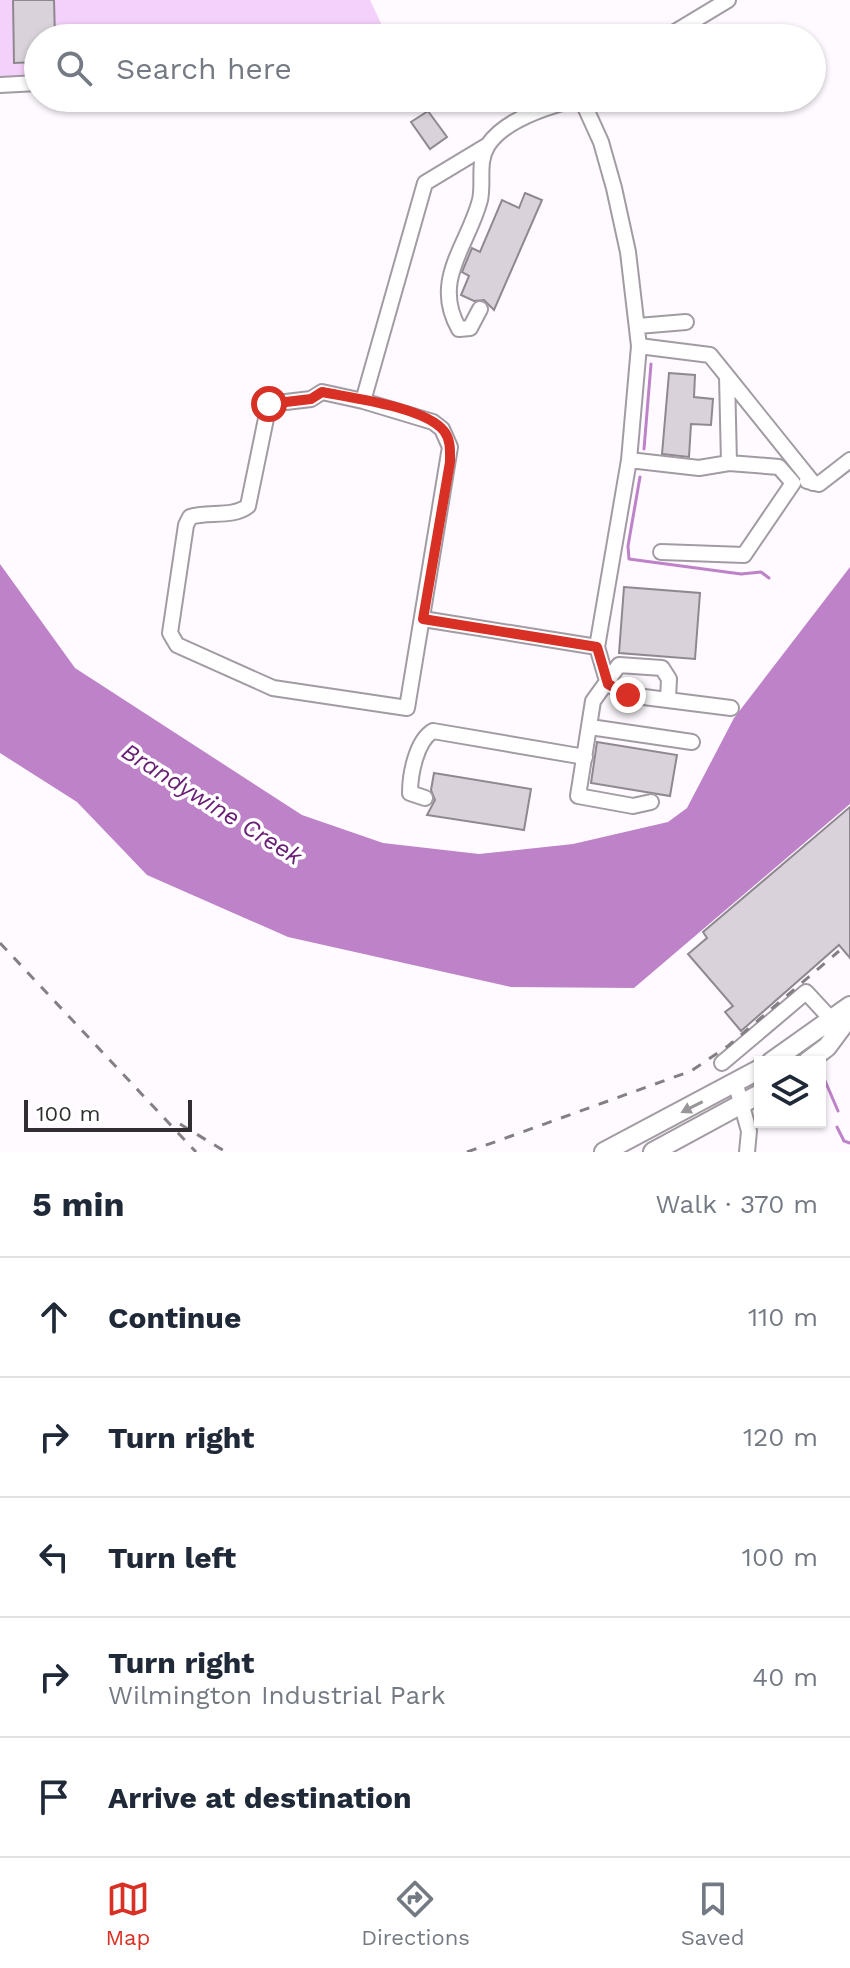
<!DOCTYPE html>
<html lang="en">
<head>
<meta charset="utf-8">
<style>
	:root { --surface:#fff; --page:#f6f6f7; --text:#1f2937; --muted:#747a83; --line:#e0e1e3; --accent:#d93025 }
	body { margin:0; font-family:"Work Sans",sans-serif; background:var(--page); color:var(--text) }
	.controls { position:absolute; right:24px; bottom:24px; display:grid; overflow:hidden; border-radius:0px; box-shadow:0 2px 6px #0004 }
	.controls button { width:72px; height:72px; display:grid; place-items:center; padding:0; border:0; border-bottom:2px solid var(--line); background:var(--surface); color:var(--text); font:40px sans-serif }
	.scale { position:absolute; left:24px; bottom:20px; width:168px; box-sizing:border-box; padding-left:8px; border:4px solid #312e32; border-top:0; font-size:22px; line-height:28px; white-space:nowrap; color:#312e32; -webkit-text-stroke:6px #fff; paint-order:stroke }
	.stop { position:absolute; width:24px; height:24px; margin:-18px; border:6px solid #d93025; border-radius:50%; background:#fff }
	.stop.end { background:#d93025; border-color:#fff; box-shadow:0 2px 8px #0008 }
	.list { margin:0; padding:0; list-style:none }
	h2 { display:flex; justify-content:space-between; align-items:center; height:104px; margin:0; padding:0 32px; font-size:34px }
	h2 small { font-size:26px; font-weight:400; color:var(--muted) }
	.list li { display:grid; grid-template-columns:52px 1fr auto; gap:24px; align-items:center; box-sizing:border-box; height:120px; padding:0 32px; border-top:2px solid var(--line) }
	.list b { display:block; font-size:30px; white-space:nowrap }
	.list p { margin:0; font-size:26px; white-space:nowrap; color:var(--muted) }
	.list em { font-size:26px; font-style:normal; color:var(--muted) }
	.icon { flex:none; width:44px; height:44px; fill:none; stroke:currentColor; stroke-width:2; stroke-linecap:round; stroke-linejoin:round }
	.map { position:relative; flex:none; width:850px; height:1152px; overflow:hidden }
	.search { position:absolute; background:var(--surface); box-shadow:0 2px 6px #0004; left:24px; right:24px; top:24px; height:88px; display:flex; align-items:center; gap:20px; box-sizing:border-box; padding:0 28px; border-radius:44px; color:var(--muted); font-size:30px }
	.sheet { height:704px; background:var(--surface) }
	nav { display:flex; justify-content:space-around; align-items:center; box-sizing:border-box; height:112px; border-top:2px solid var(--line); background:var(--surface); font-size:22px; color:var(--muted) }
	nav a { display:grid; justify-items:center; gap:4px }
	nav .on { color:var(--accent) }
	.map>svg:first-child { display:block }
	.green { fill:#f4d1fa }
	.water { fill:#be82c8 }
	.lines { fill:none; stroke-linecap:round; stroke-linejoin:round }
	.stream { stroke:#be82c8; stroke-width:3 }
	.building { fill:#d9d2da; stroke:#8f8890; stroke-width:2 }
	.minor-casing { stroke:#a29ba3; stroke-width:18 }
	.major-casing { stroke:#a29ba3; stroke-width:22 }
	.minor { stroke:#fff; stroke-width:14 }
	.major { stroke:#fff; stroke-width:18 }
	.rail { stroke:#837f84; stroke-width:3; stroke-dasharray:10 10; stroke-linecap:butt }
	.oneway { fill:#989698 }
	.route { stroke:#d93025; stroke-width:10 }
	.labels { text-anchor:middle; stroke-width:7; stroke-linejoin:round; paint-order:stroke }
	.water-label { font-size:24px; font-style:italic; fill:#692075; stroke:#fff }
</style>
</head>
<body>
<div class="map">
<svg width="850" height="1152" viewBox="0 0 850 1152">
	<rect width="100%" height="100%" fill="#fefaff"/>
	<!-- green -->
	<path class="green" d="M0 0H370L388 38H38V81L0 83Z"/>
	<!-- water -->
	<path class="water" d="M0 564 75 668 302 815 383 843 479 854 573 844 668 822 687 808 734 718 850 567V804L634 988 511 987 288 937 147 875 77 802 0 753Z"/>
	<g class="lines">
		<!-- stream -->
		<path class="stream" d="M644 449 651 364
			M640 477 628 546 629 559 741 574 761 572 769 578
			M823 1076 838 1111
			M837 1127 844 1141 850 1143"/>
	</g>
	<!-- building -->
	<path class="building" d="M13 0H54L55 38H38V62L14 63Z
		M428 111 447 137 430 149 411 122Z
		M525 193 542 200 494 310 484 300 474 301 461 295 469 276 462 272 472 248 480 252 502 200 519 208Z
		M669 373 695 375 694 397 713 399 711 425 691 424 689 457 662 454Z
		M624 587 700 593 695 659 619 653Z
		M597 742 677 755 670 796 591 783Z
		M434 773 531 789 524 830 427 815 435 800 431 790Z
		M850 807V958L839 945 741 1031 725 1012 733 1006 688 954 707 938 703 932Z"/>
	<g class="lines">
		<!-- minor casing -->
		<g class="minor-casing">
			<path id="minor" d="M665 38 728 0
				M0 85 38 83
				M581 98 601 142 614 188 628 252 639 346 629 460 597 647 608 684
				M480 309 470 328 459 329C431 280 468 246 480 200 484 182 477 162 488 145 506 118 552 105 581 98
				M638 326 686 322
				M639 346 710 355 727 376 729 463
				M727 376 813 483
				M363 401 322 392 311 399 269 404 248 506C233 518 207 511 190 517L186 525 170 633 177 645 273 688 407 708 450 447 442 429 433 422 363 401 425 183 488 145
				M629 460 699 468 729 463 779 467 793 483 744 555 661 552
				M807 481 819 484 850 460
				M423 619 597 647
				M608 684 628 695 731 708
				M590 727 692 742
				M425 798 410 793C410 775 416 741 433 731L585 757
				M651 802 633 806 578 796 593 701 619 665 662 668 669 679 668 699
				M722 1063 806 992 831 1019
				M736 1085 749 1131 747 1152"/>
		</g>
		<!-- major casing -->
		<g class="major-casing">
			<path id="major" d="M771 1062 850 1006
				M807 1062 827 1047 850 1016
				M604 1152 760 1069
				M653 1152 760 1094"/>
		</g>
		<!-- minor -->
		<use href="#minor" class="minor"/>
		<!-- major -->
		<use href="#major" class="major"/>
		<!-- rail -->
		<path class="rail" d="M0 943 196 1152
			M180 1124 226 1152
			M467 1152 691 1071 728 1046 839 951"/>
	</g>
	<!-- one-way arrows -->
	<defs><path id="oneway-solid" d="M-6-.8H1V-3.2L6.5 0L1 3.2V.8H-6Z" transform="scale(2)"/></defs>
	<use class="oneway" href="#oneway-solid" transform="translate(692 1107) rotate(153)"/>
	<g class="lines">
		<!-- route -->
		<path class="route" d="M269 404 311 399 322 392C352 398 425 407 444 431 451 440 450 451 450 462L423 619 597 647 608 684 628 695"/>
	</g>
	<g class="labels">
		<!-- water labels -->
		<g class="water-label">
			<text transform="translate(212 804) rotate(32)" y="8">Brandywine Creek</text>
		</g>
	</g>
</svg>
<div class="controls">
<button><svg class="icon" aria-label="layers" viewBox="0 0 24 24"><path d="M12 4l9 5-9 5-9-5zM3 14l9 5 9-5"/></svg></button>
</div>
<div class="scale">100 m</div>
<div class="stop" style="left:269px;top:404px"></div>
<div class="stop end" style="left:628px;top:695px"></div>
<div class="search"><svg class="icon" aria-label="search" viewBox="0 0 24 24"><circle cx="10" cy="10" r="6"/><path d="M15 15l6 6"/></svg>Search here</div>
</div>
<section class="sheet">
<h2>5 min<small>Walk · 370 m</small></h2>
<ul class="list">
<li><svg class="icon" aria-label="ahead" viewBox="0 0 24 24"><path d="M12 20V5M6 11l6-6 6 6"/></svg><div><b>Continue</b></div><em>110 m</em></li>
<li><svg class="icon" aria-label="right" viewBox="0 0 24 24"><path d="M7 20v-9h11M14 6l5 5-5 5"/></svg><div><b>Turn right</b></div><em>120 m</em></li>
<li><svg class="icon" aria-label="left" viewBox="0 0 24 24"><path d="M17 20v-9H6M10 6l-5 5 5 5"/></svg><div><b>Turn left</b></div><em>100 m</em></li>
<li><svg class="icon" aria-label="right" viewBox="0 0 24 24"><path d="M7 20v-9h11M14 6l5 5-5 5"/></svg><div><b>Turn right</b><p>Wilmington Industrial Park</p></div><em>40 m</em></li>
<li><svg class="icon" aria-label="arrive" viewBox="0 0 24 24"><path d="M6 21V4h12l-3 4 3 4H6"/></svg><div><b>Arrive at destination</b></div></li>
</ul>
</section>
<nav>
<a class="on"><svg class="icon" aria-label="map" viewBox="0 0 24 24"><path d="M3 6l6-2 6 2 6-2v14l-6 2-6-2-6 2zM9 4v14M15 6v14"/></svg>Map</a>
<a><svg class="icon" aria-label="directions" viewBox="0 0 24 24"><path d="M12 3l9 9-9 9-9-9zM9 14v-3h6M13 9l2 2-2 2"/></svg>Directions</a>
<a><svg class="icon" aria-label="saved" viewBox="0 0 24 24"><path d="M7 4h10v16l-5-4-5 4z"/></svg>Saved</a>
</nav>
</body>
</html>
